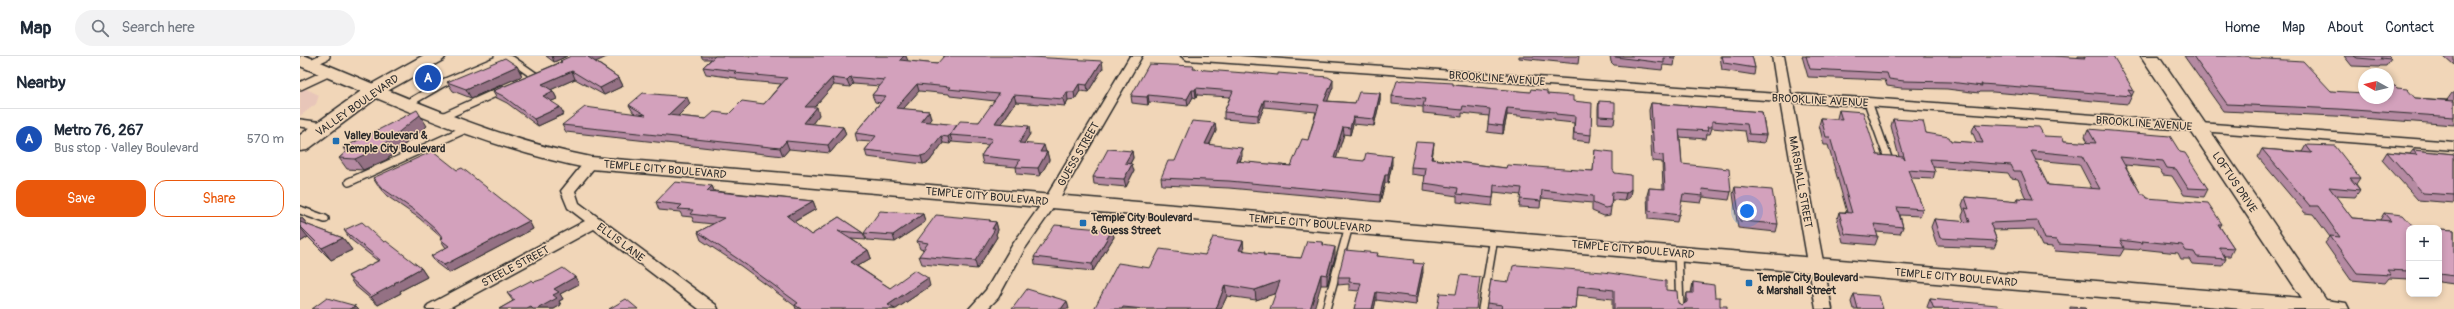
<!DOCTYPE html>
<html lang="en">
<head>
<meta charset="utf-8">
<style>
	:root { --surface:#fff; --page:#f2f2f3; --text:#1f2937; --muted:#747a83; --line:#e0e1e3; --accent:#ea580c }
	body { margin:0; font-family:Pangolin,sans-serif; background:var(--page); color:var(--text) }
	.controls { position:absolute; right:12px; bottom:12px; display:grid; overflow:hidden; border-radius:8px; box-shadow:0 2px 6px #0003 }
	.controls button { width:36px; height:36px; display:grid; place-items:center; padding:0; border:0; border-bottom:1px solid var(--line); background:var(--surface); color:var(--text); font:20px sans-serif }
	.compass { position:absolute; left:2058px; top:12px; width:36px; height:36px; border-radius:50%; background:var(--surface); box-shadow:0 2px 6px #0003; rotate:278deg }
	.you { position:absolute; left:1447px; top:155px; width:14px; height:14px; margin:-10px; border:3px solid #fff; border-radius:50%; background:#1a73e8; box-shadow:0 0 0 6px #1a73e833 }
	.badge { display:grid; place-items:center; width:26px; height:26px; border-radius:50%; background:var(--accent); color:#fff; font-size:13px; font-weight:700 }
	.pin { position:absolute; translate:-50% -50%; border:2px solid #fff; box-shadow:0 1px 4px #0006 }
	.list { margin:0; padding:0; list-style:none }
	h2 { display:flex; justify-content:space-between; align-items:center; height:52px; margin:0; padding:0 16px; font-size:17px }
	h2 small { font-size:13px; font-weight:400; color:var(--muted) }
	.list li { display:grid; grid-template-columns:26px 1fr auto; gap:12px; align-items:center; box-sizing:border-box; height:60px; padding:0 16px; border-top:1px solid var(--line) }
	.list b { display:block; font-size:15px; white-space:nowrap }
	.list p { margin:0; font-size:13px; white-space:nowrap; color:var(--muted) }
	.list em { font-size:13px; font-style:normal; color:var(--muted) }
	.actions { display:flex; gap:8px; padding:12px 16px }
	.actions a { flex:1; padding:9px 0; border:1px solid var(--accent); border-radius:12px; text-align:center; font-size:14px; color:var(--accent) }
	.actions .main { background:var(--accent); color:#fff }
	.icon { flex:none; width:22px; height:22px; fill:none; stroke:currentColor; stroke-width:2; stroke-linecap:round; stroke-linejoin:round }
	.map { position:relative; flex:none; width:2154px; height:253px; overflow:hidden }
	header { display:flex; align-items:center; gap:24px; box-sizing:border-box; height:56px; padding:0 20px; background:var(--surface); border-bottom:1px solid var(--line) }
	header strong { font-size:19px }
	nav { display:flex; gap:22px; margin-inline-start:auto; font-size:14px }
	.search { width:280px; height:36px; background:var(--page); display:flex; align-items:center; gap:10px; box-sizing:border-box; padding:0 14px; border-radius:22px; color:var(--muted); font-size:15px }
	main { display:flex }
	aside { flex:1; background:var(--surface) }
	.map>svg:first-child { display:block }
	.built { fill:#e8c6b9 }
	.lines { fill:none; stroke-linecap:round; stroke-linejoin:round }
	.service-casing { stroke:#2b2b2b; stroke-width:10 }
	.minor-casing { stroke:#2b2b2b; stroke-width:3 }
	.secondary-casing { stroke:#2b2b2b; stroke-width:3 }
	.primary-casing { stroke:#2b2b2b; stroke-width:3 }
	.service { stroke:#f1d6b8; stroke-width:7 }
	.minor { fill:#f1d6b8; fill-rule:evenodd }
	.secondary { fill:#f1d6b8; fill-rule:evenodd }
	.primary { fill:#f1d6b8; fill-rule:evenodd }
	.wall { fill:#b58aa2; stroke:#2b2b2b; fill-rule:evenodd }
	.shaded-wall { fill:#947184; stroke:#2b2b2b }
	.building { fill:#d3a1bc; stroke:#2b2b2b; fill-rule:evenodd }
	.poi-dot { fill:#1f6fb2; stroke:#f1d6b8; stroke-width:1.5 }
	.labels { text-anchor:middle; stroke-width:3; stroke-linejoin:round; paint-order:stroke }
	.street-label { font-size:11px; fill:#2b2b2b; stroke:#f1d6b8 }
	.poi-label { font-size:11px; font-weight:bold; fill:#2b2b2b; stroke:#f1d6b8; text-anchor:start }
</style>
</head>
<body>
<header>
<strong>Map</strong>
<div class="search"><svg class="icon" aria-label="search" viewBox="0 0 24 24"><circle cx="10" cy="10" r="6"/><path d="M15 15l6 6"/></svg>Search here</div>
<nav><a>Home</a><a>Map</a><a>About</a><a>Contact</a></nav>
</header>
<main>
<aside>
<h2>Nearby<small></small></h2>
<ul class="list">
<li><span class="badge" style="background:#1a4fb4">A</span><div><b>Metro 76, 267</b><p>Bus stop · Valley Boulevard</p></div><em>570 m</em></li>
</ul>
<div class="actions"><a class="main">Save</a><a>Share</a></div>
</aside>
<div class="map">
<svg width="2154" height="253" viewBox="0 0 2154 253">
	<rect width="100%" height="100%" fill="#f1d6b8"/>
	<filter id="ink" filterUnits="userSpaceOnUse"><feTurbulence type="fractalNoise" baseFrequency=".025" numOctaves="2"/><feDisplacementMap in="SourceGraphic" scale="8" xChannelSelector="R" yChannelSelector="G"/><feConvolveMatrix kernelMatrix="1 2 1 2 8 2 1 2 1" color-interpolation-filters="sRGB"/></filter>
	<g filter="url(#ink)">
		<!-- built -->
		<path class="built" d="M0 30 19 39 16 48 0 60Z"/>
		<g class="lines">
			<!-- service casing -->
			<g class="service-casing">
				<path id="service" d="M198 1 212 4 235 20
					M9 8 26 0
					M0 30 30 16
					M1568 46 1588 102
					M107 48 143 27 202 2
					M140 62 202 34
					M0 67 23 70
					M49 126 166 73
					M0 154 25 163
					M1378 197 1380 253
					M1026 253 1049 170
					M1182 253 1194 182"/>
			</g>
			<!-- minor casing -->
			<g class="minor-casing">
				<path id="minor" d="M830 0H842L758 145 724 194 698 242 687 253H669L686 234 713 188 745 143Z
					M881 0H939L1478 38 1472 0H1484L1491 38 1568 42 2154 86V94L1568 50 1493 46 1532 253H1516L1480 45 887 4Z
					M291 103 298 107 275 135 279 147 416 249 418 253H399L294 173 147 253H126L128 249 285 165 268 152 261 135 286 104Z"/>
			</g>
			<!-- secondary casing -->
			<g class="secondary-casing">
				<path id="secondary" d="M0 0H6C100 38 191 82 291 101L2002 242 1841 0H1859L2026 244 2046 247 2049 253H1943L291 113C187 93 97 50 0 10Z"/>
			</g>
			<!-- primary casing -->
			<g class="primary-casing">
				<path id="primary" d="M122 0H146L143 4 82 38 7 94 0 95V79L68 30Z"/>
			</g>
			<!-- service -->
			<use href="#service" class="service"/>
			<!-- minor -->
			<use href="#minor" class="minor"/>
			<!-- secondary -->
			<use href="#secondary" class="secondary"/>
			<!-- primary -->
			<use href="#primary" class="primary"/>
		</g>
		<!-- wall -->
		<path class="wall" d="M246 0H267L254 6Z
			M401 0H606L607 5 637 8 803 12 788 36 780 35 775 43 768 44 765 50 716 46 701 68 730 78 724 87 747 96 749 104 740 120 717 118 716 111 683 108 681 100 688 89 652 86V85L650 88 643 87 629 106 623 108 567 101 565 94 571 86 557 85 555 77 580 47 575 46 572 39 580 30 553 28 550 31 534 29 514 51 519 59 512 68 543 71 546 78 530 97 489 93 483 100 266 76 262 69 335 57 333 56 329 49 390 48 378 60 406 63 429 58 464 48 481 28 437 24 436 22 406 18 403 11 411 3H403ZM619 35 649 38 650 40 695 45 679 66 657 69 628 66 631 63 629 55 603 53Z
			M1219 0H1279L1278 8 1219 2Z
			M1310 0H1375V3L1374 10 1363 9 1362 14 1314 9 1311 6Z
			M1420 0H1452L1455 12 1454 19 1422 14Z
			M1502 0H1754L1778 2V0H1784L1834 35 1828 48 1693 36H1680L1679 37 1647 33 1601 32 1587 30 1585 24 1508 21Z
			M1884 0H1949L1950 2 2031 35 2064 42 2097 32 2115 42 2148 44H2147L2152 37H2154V69L2035 60 1923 55Z
			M2044 0H2088L2091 3 2086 10H2080L2079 11 2052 10Z
			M2144 0H2154V9Z
			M260 5 296 6 319 22 323 30 304 39 275 23 250 34 253 35 257 43 251 45 264 58 238 70 207 47 197 42 193 35 261 6Z
			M217 10 222 20 171 42 153 35 147 26Z
			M895 13 1033 31 1027 45 1055 47 1080 37V44L1074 70 1053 68 1050 79 1044 78 1036 103 1092 108 1088 127H1085L1080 146 929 132 862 129 861 122 875 105 915 67 916 75 910 88 942 100 940 106 991 110 1008 84 1016 56 964 51 958 66 924 63V56L930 41 897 39 896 42 893 41 888 50 849 46 848 49 832 47 831 40Z
			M1153 29 1247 38 1273 45 1291 79 1290 86 1273 84 1274 67 1255 65V63L1207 59 1203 78 1187 76 1189 60 1162 57V61L1123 57V51L1092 48V40Z
			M1299 45 1315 61 1314 68 1298 67V52Z
			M1351 47 1462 56 1466 79 1464 87 1447 85 1445 75 1412 72 1410 78H1407L1406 83 1380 81 1382 108 1431 136 1429 144 1403 141 1401 147 1381 145 1377 166 1348 163 1347 139 1349 132 1363 133 1362 106 1352 105 1349 54Z
			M1539 54 1577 99 1599 101 1591 70 1593 63 1626 77 1651 85 1677 87 1672 75 1675 68 1744 80 1764 85 1788 87 1785 80 1788 73 1880 96 1908 133 1904 141 1884 139 1872 120 1863 119 1859 112 1825 109 1841 138 1847 142 1922 168 1920 171 1934 192 1930 200H1924L1926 203 1922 210 1892 208 1889 203H1881L1878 197 1840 193 1839 194 1824 193 1820 200 1755 195 1753 191 1742 190 1734 173 1693 174 1697 185 1694 192 1637 190 1631 171 1634 163 1664 166 1662 160 1664 155 1662 149 1665 141 1715 146 1717 142 1726 143 1718 123 1711 122 1708 117 1633 111 1635 116 1633 123 1611 122 1623 153 1620 160 1600 159 1603 171 1600 178 1576 176 1578 181 1575 189 1543 186 1537 163 1539 156H1547L1528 89H1524L1519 69 1521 62 1537 63V62ZM1735 104 1779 108 1792 133 1748 129Z
			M127 70 86 104 63 114 47 113 39 102 46 96 43 92Z
			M2006 89 2060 122 2056 128 2060 134 2055 141 2035 140 2052 162 2080 164 2084 157 2109 172V223L2089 222 2085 227 2051 224 2025 187 2030 181 2013 158 2005 157 1958 101 1962 93 2002 96Z
			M1295 94 1315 117 1331 133 1330 141 1324 145 1312 144 1310 159 1304 160 1292 155V147L1241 142 1240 152 1219 151 1221 139 1194 136 1192 150 1157 146V140L1124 135 1125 120 1111 118V111L1133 95 1132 103 1206 112 1293 115Z
			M2113 94 2154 98V147L2118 144 2082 104 2087 96 2110 98Z
			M832 95 833 102 830 108 834 115 826 131 794 128 793 121Z
			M157 114 229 165 233 173 149 217 136 207 131 200 146 192 140 183 142 182 119 162 87 140 78 130 73 122Z
			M412 130 414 135 513 145 516 153 494 166 511 179 539 161 563 177 566 184 551 183 568 194 571 202 557 210 590 232 630 230 596 253H496L495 250 441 210 401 184 398 176 413 168 394 166 392 161 382 160 380 156 359 154 356 146Z
			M1435 131 1478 168 1476 176 1438 172 1433 138Z
			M623 158 625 166 595 186 567 184 564 177Z
			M0 161 2 162 8 169 43 182 52 194 31 204 8 181 0 186Z
			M690 164 691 166H696L698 174 696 178 697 181 677 213 622 208 619 200 624 194 620 193 617 185Z
			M2139 173 2154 174V228L2139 226Z
			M44 174 84 186 121 212 127 221 100 235 101 237 78 249 54 229 48 220 78 205 50 183Z
			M812 174 814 181 793 215 735 209 734 201Z
			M943 185 944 195 964 199 1001 202 1023 186 1024 189 1035 201 1027 229H1021L975 237 956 244 927 240 921 253H794L850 212 905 199Z
			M1078 200 1114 207 1123 216 1116 249 1076 244 1074 253H1054L1059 235 1049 234V228L1038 229V221Z
			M234 226 279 228 260 238 263 243 259 245 261 249 254 253H199L213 245 207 237Z
			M1209 226 1366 234 1378 247 1382 249 1385 247 1387 237H1391L1393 226 1415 241 1420 250 1427 253H1312V243L1277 239 1276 253H1186L1187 247Z
			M1554 238 1583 253H1553L1551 246Z
			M1630 243 1698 252 1714 253H1628L1627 251Z"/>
		<!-- shaded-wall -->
		<path class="shaded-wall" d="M252 0H267L254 6Z
			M289 0H309L291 8 288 1Z
			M604 0H606L608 5 602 11 600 4Z
			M802 5 803 12 788 36 787 29Z
			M217 10 222 20 171 42 166 33Z
			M272 15 275 23 246 36 242 28Z
			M550 21 553 28 550 31 547 24Z
			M319 22 323 30 304 39 300 32Z
			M532 22 534 29 508 58 505 51Z
			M1033 24V31L1025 52 1024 45Z
			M617 28 619 35 598 59 596 52Z
			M779 28 780 35 775 43 774 36Z
			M896 32 897 39 896 42 895 34Z
			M892 34 893 41 888 50 887 43Z
			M253 35 257 43 247 47 243 40Z
			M767 36 768 44 765 50 763 43Z
			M1080 37V44L1074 70V63Z
			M714 39 716 46 696 75 695 67Z
			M848 39 849 46 848 49 847 41Z
			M387 41 390 48 372 66 368 59Z
			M964 44V51L958 66V59Z
			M260 51 264 58 238 70 234 63Z
			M517 51 519 59 507 74 504 67Z
			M1207 52V59L1203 78V70Z
			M629 55 631 63 623 72 621 65Z
			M120 59 127 70 86 104 63 114 55 103Z
			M1053 61V68L1050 79V72Z
			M915 67 916 75 906 95 905 88Z
			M657 69 656 79H650L652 85 650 88 648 81Z
			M729 70 730 78 720 94 719 87Z
			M543 71 546 78 530 97 528 89Z
			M1043 71 1044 78 1034 110V102Z
			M641 80 643 87 629 106 623 108 621 100Z
			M486 85 489 93 483 100 480 92Z
			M1134 87 1133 95 1131 110V103Z
			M744 89 746 96 742 103 740 96Z
			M942 92V100L936 113V105Z
			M832 95 833 102 826 115 825 107Z
			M747 96 749 104 740 120 738 112Z
			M1092 100V108L1088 127V119Z
			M832 108 834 115 826 131 824 123Z
			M1085 119V127L1080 146V139Z
			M412 130 415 137 407 135Z
			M1331 133 1330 141 1324 145 1326 137Z
			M513 145 516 153 490 168 487 160Z
			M623 158 625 166 595 186 593 179Z
			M2 162 11 173 0 169V163Z
			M229 165 233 173 149 217 144 209Z
			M696 166 698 174 696 178 697 181 677 213 675 205Z
			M0 171 8 181 0 186Z
			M812 174 814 181 793 215 792 208Z
			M43 182 52 194 31 204 22 192Z
			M943 185 944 196 939 194Z
			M1035 191V201L1027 229V219Z
			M568 194 571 202 552 213 550 206Z
			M1123 208V216L1116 249V241Z
			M121 212 127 221 100 235 101 237 78 249 71 241 94 227Z
			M1021 218V229L1014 253H1010Z
			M275 221 279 228 260 238 263 243 259 245 261 249 254 253H237L253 239 254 233Z
			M628 222 630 230 596 253H590L588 249Z
			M980 225V236L956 244 955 234Z
			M925 229 927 240 921 253H916Z
			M1076 236V244L1074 253H1072Z
			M767 245 769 253H761Z
			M56 250 59 253H50Z"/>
		<!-- building -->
		<path class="building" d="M271 0H289L288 1 319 22 300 32 272 15 242 28 253 35 243 40 260 51 234 63 203 40 193 35 262 6 260 5Z
			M415 0H604L600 4 637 8 644 0H714L802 5 787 29 779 28 774 36H767L763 43 714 39 695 67 729 70 719 87 744 89 740 96H747L738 112 716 111 720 104 681 100 692 83 690 82 650 79 660 65 679 66 699 38 648 33 650 31 617 28 596 52 629 55 621 65 657 69 648 81 641 80 627 98 621 100 565 94 576 80 555 77 586 40 572 39 585 24 550 21 547 24 532 22 505 51H517L504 67 543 71 528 89 486 85 480 92 262 69 285 51 346 59 329 49 343 37 387 41 368 59 406 63 414 56 429 58 442 45 464 48 487 22 434 17 436 15 403 11Z
			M1313 0H1375V3L1364 2V7L1315 1Z
			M1422 0H1452L1455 12 1424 7Z
			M1506 0H1754L1785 2 1784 0H1813L1834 35 1828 34 1832 40 1696 29 1681 28 1682 30 1650 26 1604 25 1589 23 1587 17 1510 13Z
			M1893 0H1949L1950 2 2003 5 2031 35 2064 37V42H2088V29L2095 30 2097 32 2107 33 2115 42 2154 45V61L2039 53 1927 48Z
			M2054 0H2088L2091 3 2081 2 2083 4 2057 2Z
			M205 2 217 10 166 33 147 26Z
			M849 8 894 10 893 13 945 17V16L978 19V17L1028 21 1033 24 1024 45 1055 47 1059 36 1080 37 1074 63 1053 61 1050 72 1043 71 1034 102 1064 105 1066 97 1092 100 1088 119H1085L1080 139 929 125 861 122 868 105H875L892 65 915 67 905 88 942 92 936 105 991 110 1002 83 1008 84 1019 49 964 44 958 59 924 56 933 35 896 32 895 34H892L887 43 848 39 847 41 831 40Z
			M1103 24 1153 27V29L1230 36 1231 33 1247 35V38L1273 40V45L1292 47 1291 79 1274 77 1275 60 1256 58V56L1207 52 1203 70 1188 68 1190 53 1163 50 1162 54 1123 50 1125 43 1092 40 1097 25Z
			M1299 45 1315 46V61L1299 60Z
			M1351 47 1462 56 1466 79 1449 78 1447 68 1412 65V71H1407L1408 75 1379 73 1382 108 1429 113 1431 136 1402 133 1403 140 1383 138 1379 159 1349 155V132L1365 133 1363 99 1354 98Z
			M117 54 120 59 79 92 55 103 39 102 51 92H43Z
			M1539 54 1563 56 1577 99 1603 101 1605 104 1593 63 1623 65 1626 77 1649 81 1651 85 1683 87 1675 68 1739 71 1744 80 1763 81 1764 85 1796 87 1788 73 1870 80 1880 96 1885 97 1908 133 1888 132 1876 113 1867 112 1863 105 1820 101 1841 138H1845L1847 142 1908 147 1922 168H1918L1934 192 1919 191 1926 203 1897 201 1894 196 1886 195 1882 189 1842 185 1843 187 1820 184 1824 192 1759 188 1757 184 1745 183 1738 165 1690 167 1697 185 1640 182 1634 163 1670 166 1665 152 1669 153 1665 141 1719 146 1717 142 1733 143 1721 115H1714L1711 109 1630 103 1635 116 1608 114 1623 153 1597 151 1603 171 1574 168 1578 181 1545 178 1539 156 1552 157 1530 81H1526L1521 62 1542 64ZM1731 95 1782 100 1800 133 1748 129Z
			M1116 86 1134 87 1131 103 1206 112 1207 109 1293 115 1295 94 1313 96V114L1315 117 1331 119V133L1326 137 1312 136 1311 151 1305 152 1293 147V140L1242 134 1241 145 1220 143 1222 132 1194 129 1193 142 1157 138 1158 132 1124 127 1126 112 1111 111Z
			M2006 89 2035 90 2060 122H2050L2060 134 2029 131 2052 162 2091 165 2084 157 2103 159 2114 171 2126 172H2109V215L2087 214 2091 219 2057 217 2030 180 2040 181 2018 150H2010L1962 93 2012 97Z
			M808 93 832 95 825 107 832 108 824 123 793 121Z
			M2113 94 2154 98V139L2123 137 2087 96 2117 99Z
			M133 95 157 114 162 112 229 165 144 209 131 200 149 190 140 183 143 182 135 172 114 154 82 132 73 122Z
			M375 126 412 130 407 135 513 145 487 160 511 179 539 161 563 177 538 175 568 194 550 206 590 232 615 214 628 222 588 249 595 253H501L495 249 498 247 438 203 398 176 424 162 390 158 393 154 378 153 382 149 356 146Z
			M1435 131 1472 134 1478 168 1440 165Z
			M580 155 623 158 593 179 564 177Z
			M636 159 690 164 689 165 696 166 692 173H695L675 205 619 200 628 187 617 185Z
			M0 166 43 182 22 192 0 170Z
			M62 166 84 186 86 185 121 212 94 227 95 228 71 241 48 220 80 204 44 174Z
			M755 169 812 174 792 208 734 201Z
			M2139 173 2154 174V220L2139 218Z
			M913 181 943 185 939 194 964 197 963 199 1001 202 1007 185 1023 186V189L1035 191 1027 219 1021 218 1010 253H970L980 225 955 234 925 229 916 253H844L823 251 822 253H794L818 207 850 212 860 193 905 199Z
			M1045 194 1078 197 1077 200 1114 204 1113 207 1123 208 1116 241 1076 236 1072 253H1054L1061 227 1049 226 1050 221H1038Z
			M1217 209 1303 216 1366 225V234L1377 235 1378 247 1382 249 1387 246V237H1393V226L1414 229 1415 241H1420V250H1427V253H1314V234L1278 230 1276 253 1260 252V253H1201L1202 249 1187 247 1191 224 1209 226 1213 210Z
			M263 212 275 221 254 233 259 236 253 239 257 242 237 253H233L231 251 227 253H199L215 244 207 237 232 224 234 226 243 223Z
			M1160 219 1180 221 1176 253H1137L1140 237 1156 238Z
			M727 233 767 245 761 253H712Z
			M1554 238 1579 240 1583 253H1558Z
			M27 242 56 250 50 253H12Z
			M326 243 338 253H309Z
			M1630 243 1697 249 1698 252 1714 253H1634Z
			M1770 251 1785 252 1786 253H1770Z"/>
	</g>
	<!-- markers -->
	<g class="poi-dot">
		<rect x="32" y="81" width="8" height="8" rx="2"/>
		<rect x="779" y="163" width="8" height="8" rx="2"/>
		<rect x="1445" y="223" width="8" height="8" rx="2"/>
	</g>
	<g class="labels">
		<!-- street labels -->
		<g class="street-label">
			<text transform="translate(1197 22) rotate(4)" y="4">BROOKLINE AVENUE</text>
			<text transform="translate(1520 44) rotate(3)" y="4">BROOKLINE AVENUE</text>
			<text transform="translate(57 49) rotate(-35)" y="4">VALLEY BOULEVARD</text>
			<text transform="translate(1844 67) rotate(4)" y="4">BROOKLINE AVENUE</text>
			<text transform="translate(778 98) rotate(-60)" y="4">GUESS STREET</text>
			<text transform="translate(365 113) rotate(5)" y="4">TEMPLE CITY BOULEVARD</text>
			<text transform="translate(1501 126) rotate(80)" y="4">MARSHALL STREET</text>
			<text transform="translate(1935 126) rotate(56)" y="4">LOFTUS DRIVE</text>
			<text transform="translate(687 140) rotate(5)" y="4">TEMPLE CITY BOULEVARD</text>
			<text transform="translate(1010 167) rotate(5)" y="4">TEMPLE CITY BOULEVARD</text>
			<text transform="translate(321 186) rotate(37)" y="4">ELLIS LANE</text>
			<text transform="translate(1333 193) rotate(5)" y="4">TEMPLE CITY BOULEVARD</text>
			<text transform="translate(215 210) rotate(-28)" y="4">STEELE STREET</text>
			<text transform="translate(1656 221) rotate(5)" y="4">TEMPLE CITY BOULEVARD</text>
		</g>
		<!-- poi labels -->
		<g class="poi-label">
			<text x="44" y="83">Valley Boulevard &amp;<tspan x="44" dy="13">Temple City Boulevard</tspan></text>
			<text x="791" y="165">Temple City Boulevard<tspan x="791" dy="13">&amp; Guess Street</tspan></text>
			<text x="1457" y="225">Temple City Boulevard<tspan x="1457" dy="13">&amp; Marshall Street</tspan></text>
		</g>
	</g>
</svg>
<div class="controls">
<button>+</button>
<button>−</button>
</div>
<svg class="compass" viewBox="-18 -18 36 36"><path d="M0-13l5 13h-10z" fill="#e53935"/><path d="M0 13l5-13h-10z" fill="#747a83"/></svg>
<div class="you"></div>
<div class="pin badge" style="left:128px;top:22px;background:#1a4fb4">A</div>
</div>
</main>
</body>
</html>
